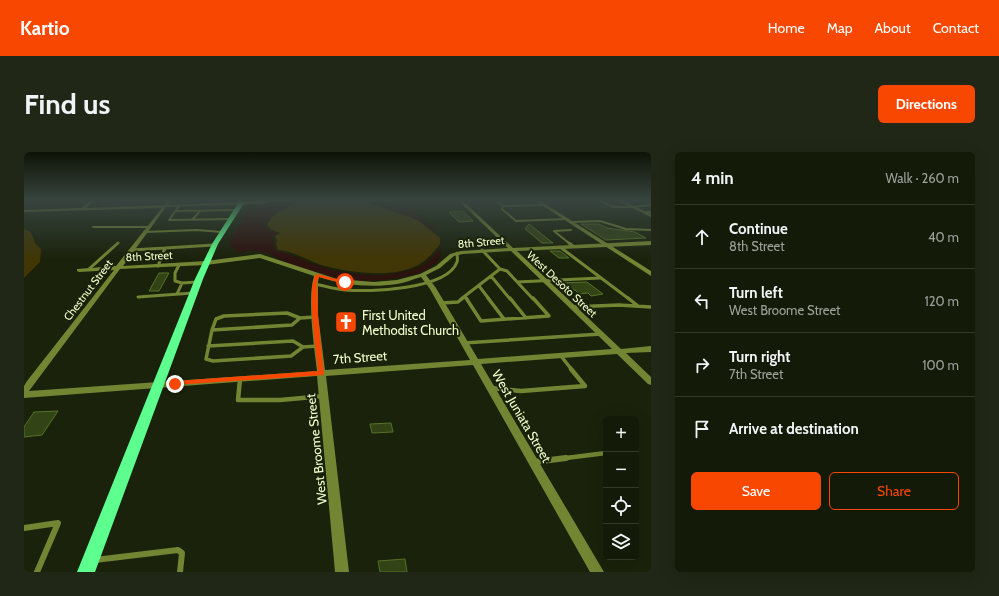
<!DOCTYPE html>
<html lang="en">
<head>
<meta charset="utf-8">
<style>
	:root { --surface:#141a08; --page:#212716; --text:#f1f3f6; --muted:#9da19c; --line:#333829; --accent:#f74700 }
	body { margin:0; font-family:Cabin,sans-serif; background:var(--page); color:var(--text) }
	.controls { position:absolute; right:12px; bottom:12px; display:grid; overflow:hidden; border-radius:6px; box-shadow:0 4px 16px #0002 }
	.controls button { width:36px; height:36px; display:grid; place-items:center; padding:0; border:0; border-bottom:1px solid var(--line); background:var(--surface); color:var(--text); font:20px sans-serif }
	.stop { position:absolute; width:12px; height:12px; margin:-9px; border:3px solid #f74700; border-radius:50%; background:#fff }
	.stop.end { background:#f74700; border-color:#fff; box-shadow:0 1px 4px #0008 }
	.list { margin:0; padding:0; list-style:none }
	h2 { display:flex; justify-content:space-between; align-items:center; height:52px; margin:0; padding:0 16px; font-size:17px }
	h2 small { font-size:13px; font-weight:400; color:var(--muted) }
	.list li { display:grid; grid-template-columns:26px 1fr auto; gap:12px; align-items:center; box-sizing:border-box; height:64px; padding:0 16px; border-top:1px solid var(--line) }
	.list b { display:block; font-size:15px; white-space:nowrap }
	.list p { margin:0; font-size:13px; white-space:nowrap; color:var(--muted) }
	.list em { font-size:13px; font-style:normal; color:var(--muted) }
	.actions { display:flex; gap:8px; padding:12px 16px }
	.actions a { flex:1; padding:9px 0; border:1px solid var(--accent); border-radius:6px; text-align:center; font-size:14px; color:var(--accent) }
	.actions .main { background:var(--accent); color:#fff }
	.icon { flex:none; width:22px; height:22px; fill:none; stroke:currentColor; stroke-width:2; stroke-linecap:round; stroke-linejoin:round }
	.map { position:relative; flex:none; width:627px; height:420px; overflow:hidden; border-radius:6px }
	header { display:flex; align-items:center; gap:24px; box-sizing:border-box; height:56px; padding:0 20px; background:var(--accent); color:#fff }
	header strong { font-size:19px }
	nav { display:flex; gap:22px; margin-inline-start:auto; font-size:14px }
	.intro { display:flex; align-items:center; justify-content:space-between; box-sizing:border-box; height:96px; padding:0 24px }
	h1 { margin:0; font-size:28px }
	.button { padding:10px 18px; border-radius:6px; background:var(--accent); color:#fff; font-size:14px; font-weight:700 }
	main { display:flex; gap:24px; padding:0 24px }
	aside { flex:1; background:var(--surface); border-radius:6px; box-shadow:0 4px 16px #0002 }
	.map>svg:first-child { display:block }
	.green { fill:#2c130e }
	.water { fill:#413605 }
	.building { fill:#324416; stroke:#557226 }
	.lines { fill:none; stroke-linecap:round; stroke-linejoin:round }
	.service-far4 { stroke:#728533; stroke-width:2 }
	.service-far3 { stroke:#728533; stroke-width:3 }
	.service-far2 { stroke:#728533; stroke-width:3.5 }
	.service-far1 { stroke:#728533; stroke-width:4.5 }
	.service { stroke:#728533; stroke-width:6 }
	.minor { fill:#728533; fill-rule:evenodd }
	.tertiary { fill:#728533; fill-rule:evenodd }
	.trunk { fill:#5dff8e; fill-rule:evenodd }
	.route { fill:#f74700 }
	.labels { text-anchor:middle; stroke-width:4; stroke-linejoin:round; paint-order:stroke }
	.far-street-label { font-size:11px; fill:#f0ffcc; stroke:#1a220b }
	.poi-label { font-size:13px; fill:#f0ffcc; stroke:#1a220b; text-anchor:start }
	.street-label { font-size:13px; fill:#f0ffcc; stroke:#1a220b }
</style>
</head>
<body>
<header>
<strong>Kartio</strong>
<nav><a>Home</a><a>Map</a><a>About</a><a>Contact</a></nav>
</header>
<div class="intro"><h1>Find us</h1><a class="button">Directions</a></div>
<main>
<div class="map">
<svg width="627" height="420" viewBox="0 0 627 420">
	<rect width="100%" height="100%" fill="#1a220b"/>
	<!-- green -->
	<path class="green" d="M263 48H274L246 64 240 73 246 79 253 81 248 84 250 88 249 93 252 99C267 101 280 109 295 114 329 124 368 129 401 112 407 108 411 102 416 96L417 104C409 118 394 122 379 125 333 133 309 128 266 112 256 108 245 100 233 99 227 98 220 100 214 100L205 92 226 53Z
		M339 48C364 48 399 58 413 81L398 70 390 66Z"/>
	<!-- water -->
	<path class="water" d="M277 48H336L388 66 396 70 416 86V92C411 98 406 105 399 110 373 128 326 121 297 113 283 108 269 99 254 98L252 92 253 88 251 84 256 81 248 78 243 73 249 64Z
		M0 77 7 80 11 91 17 97 16 110 0 126Z"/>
	<!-- building -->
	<path class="building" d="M439 59 449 69 435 70 425 60Z
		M505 72 529 91H518L501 77Z
		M557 72H575L583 76 611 80 622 86 582 88Z
		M526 99H536L545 106H535Z
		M135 121H145L135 139H125Z
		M563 130 579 142 567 144 564 141 555 142 551 138H541L534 131Z
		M34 259 18 283 0 285V275L10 260Z
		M367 271 369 280 348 281 346 272Z
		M381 407 383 420H356L354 409Z"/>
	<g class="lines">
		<!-- service-far4 -->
		<path class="service-far4" d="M471 48 479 54 520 53
			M574 48 590 55H609
			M155 54 145 68 206 67
			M479 54 478 57 492 69 542 67
			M609 55 627 53
			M151 59 212 58
			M619 60H627
			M168 68 176 59
			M547 70 576 69 602 77 627 78
			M69 75H124
			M120 80 173 78 198 80
			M546 92 530 79 547 78"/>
		<!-- service-far3 -->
		<path class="service-far3" d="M545 91 549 94
			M536 95 605 147
			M141 96 190 93
			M107 98 141 96 134 114
			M155 113 151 121V129L158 131 173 130
			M65 117 94 91
			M476 117 483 119 509 147
			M467 124 486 147
			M493 130 576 126
			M291 132C301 134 311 137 321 138 345 140 423 138 433 110 434 108 433 104 433 101
			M455 134 465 147
			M153 142 158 131
			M114 145 169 141
			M441 145 443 147
			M437 147 476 117 458 98"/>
		<!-- service-far2 -->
		<path class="service-far2" d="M442 146 457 169 525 164 509 146
			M464 146 480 167
			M486 146 502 166
			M604 146 614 154
			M418 151 434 150 439 146
			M548 155 595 153 627 155
			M291 165 276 166 263 161 200 164 192 167 188 178 182 207 189 209 267 204 279 195 294 194
			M188 178 268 173 276 166
			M440 191 577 182
			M184 194 269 189 279 195
			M537 204 548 218"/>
		<!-- service-far1 -->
		<path class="service-far1" d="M216 227 214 248H256L300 244
			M467 236 497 239 561 234 547 217
			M534 307 582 301"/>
		<!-- service -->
		<path class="service" d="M510 310 542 306
			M0 376 34 371 13 420
			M71 408 154 398 158 401 156 420"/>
		<!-- minor -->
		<path class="minor" d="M67 48H71L62 56 140 53 144 48H148L144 53 257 48 237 52 142 55 99 114 182 109 236 102 313 127 350 130 373 128 396 122 412 114 426 102 437 99 484 96 434 48H438L489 96 627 89V93L493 99 597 197 627 194V200L602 201 627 225V233L624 232 593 202 457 212 580 420H566L449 213 302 224 325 420H311L293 224 0 246V234L3 229 90 118 55 120 53 119V117L92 114 138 56 0 60V58L57 56ZM487 99 588 197 454 207 412 136 402 123 416 116 430 104 439 102ZM236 106 290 124C283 148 290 193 293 219L5 239 96 117 182 113ZM295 125C319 133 347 136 373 132 381 131 389 127 397 125L406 137 446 208 301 218 294 163V130Z
			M592 48H597L627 62V65Z"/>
		<!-- tertiary -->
		<path class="tertiary" d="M510 48H515L627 119V124Z"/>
		<!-- trunk -->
		<path class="trunk" d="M216 48H222L194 92 179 127 71 420H53L171 127 188 92Z"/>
	</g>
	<!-- sky -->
	<linearGradient id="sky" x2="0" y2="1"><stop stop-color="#0e1306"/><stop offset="0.45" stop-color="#38443f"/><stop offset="1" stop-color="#38443f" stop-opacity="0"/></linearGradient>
	<rect width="627" height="107" fill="url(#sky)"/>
	<!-- route -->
	<path class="route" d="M293 122 324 130 321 132 295 125 293 130 294 163 300 223 149 233V230L151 229 294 219C293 203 281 130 293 122Z"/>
	<!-- icons -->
	<defs>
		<g id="church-square" transform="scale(1.15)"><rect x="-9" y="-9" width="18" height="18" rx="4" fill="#f74700" stroke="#1a220b"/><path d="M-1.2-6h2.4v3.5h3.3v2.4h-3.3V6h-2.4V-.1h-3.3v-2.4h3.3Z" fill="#fff"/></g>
	</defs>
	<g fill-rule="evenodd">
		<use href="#church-square" x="322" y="170"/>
	</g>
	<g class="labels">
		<!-- far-street labels -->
		<g class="far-street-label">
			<text transform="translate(457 90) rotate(-5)" y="4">8th Street</text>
			<text transform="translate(125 104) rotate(-3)" y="4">8th Street</text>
			<text transform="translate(538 132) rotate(43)" y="4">West Desoto Street</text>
			<text transform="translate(64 138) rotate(-53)" y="4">Chestnut Street</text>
		</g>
		<!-- poi labels -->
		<g class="poi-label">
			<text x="338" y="168">First United<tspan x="338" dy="15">Methodist Church</tspan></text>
		</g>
		<!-- street labels -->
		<g class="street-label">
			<text transform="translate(336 205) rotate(-4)" y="5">7th Street</text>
			<text transform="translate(498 264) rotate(60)" y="5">West Juniata Street</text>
			<text transform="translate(292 297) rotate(-96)" y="5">West Broome Street</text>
		</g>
	</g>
</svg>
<div class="controls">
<button>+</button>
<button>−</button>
<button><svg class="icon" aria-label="locate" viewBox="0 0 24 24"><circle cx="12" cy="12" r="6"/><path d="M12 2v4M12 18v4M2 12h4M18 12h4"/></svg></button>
<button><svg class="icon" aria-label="layers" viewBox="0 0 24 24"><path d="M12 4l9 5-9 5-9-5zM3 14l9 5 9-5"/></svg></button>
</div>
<div class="stop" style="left:321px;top:130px"></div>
<div class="stop end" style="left:151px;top:232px"></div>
</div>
<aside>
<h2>4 min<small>Walk · 260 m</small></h2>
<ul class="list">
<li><svg class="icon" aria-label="ahead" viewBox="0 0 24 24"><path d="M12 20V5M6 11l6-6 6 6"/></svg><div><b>Continue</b><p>8th Street</p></div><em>40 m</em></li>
<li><svg class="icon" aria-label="left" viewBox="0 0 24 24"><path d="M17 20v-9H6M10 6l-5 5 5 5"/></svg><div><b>Turn left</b><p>West Broome Street</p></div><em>120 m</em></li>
<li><svg class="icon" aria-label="right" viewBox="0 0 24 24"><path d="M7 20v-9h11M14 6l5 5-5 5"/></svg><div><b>Turn right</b><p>7th Street</p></div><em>100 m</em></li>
<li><svg class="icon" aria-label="arrive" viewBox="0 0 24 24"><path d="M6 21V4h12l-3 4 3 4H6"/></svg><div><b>Arrive at destination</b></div></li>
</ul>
<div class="actions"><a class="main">Save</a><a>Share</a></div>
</aside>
</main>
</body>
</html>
